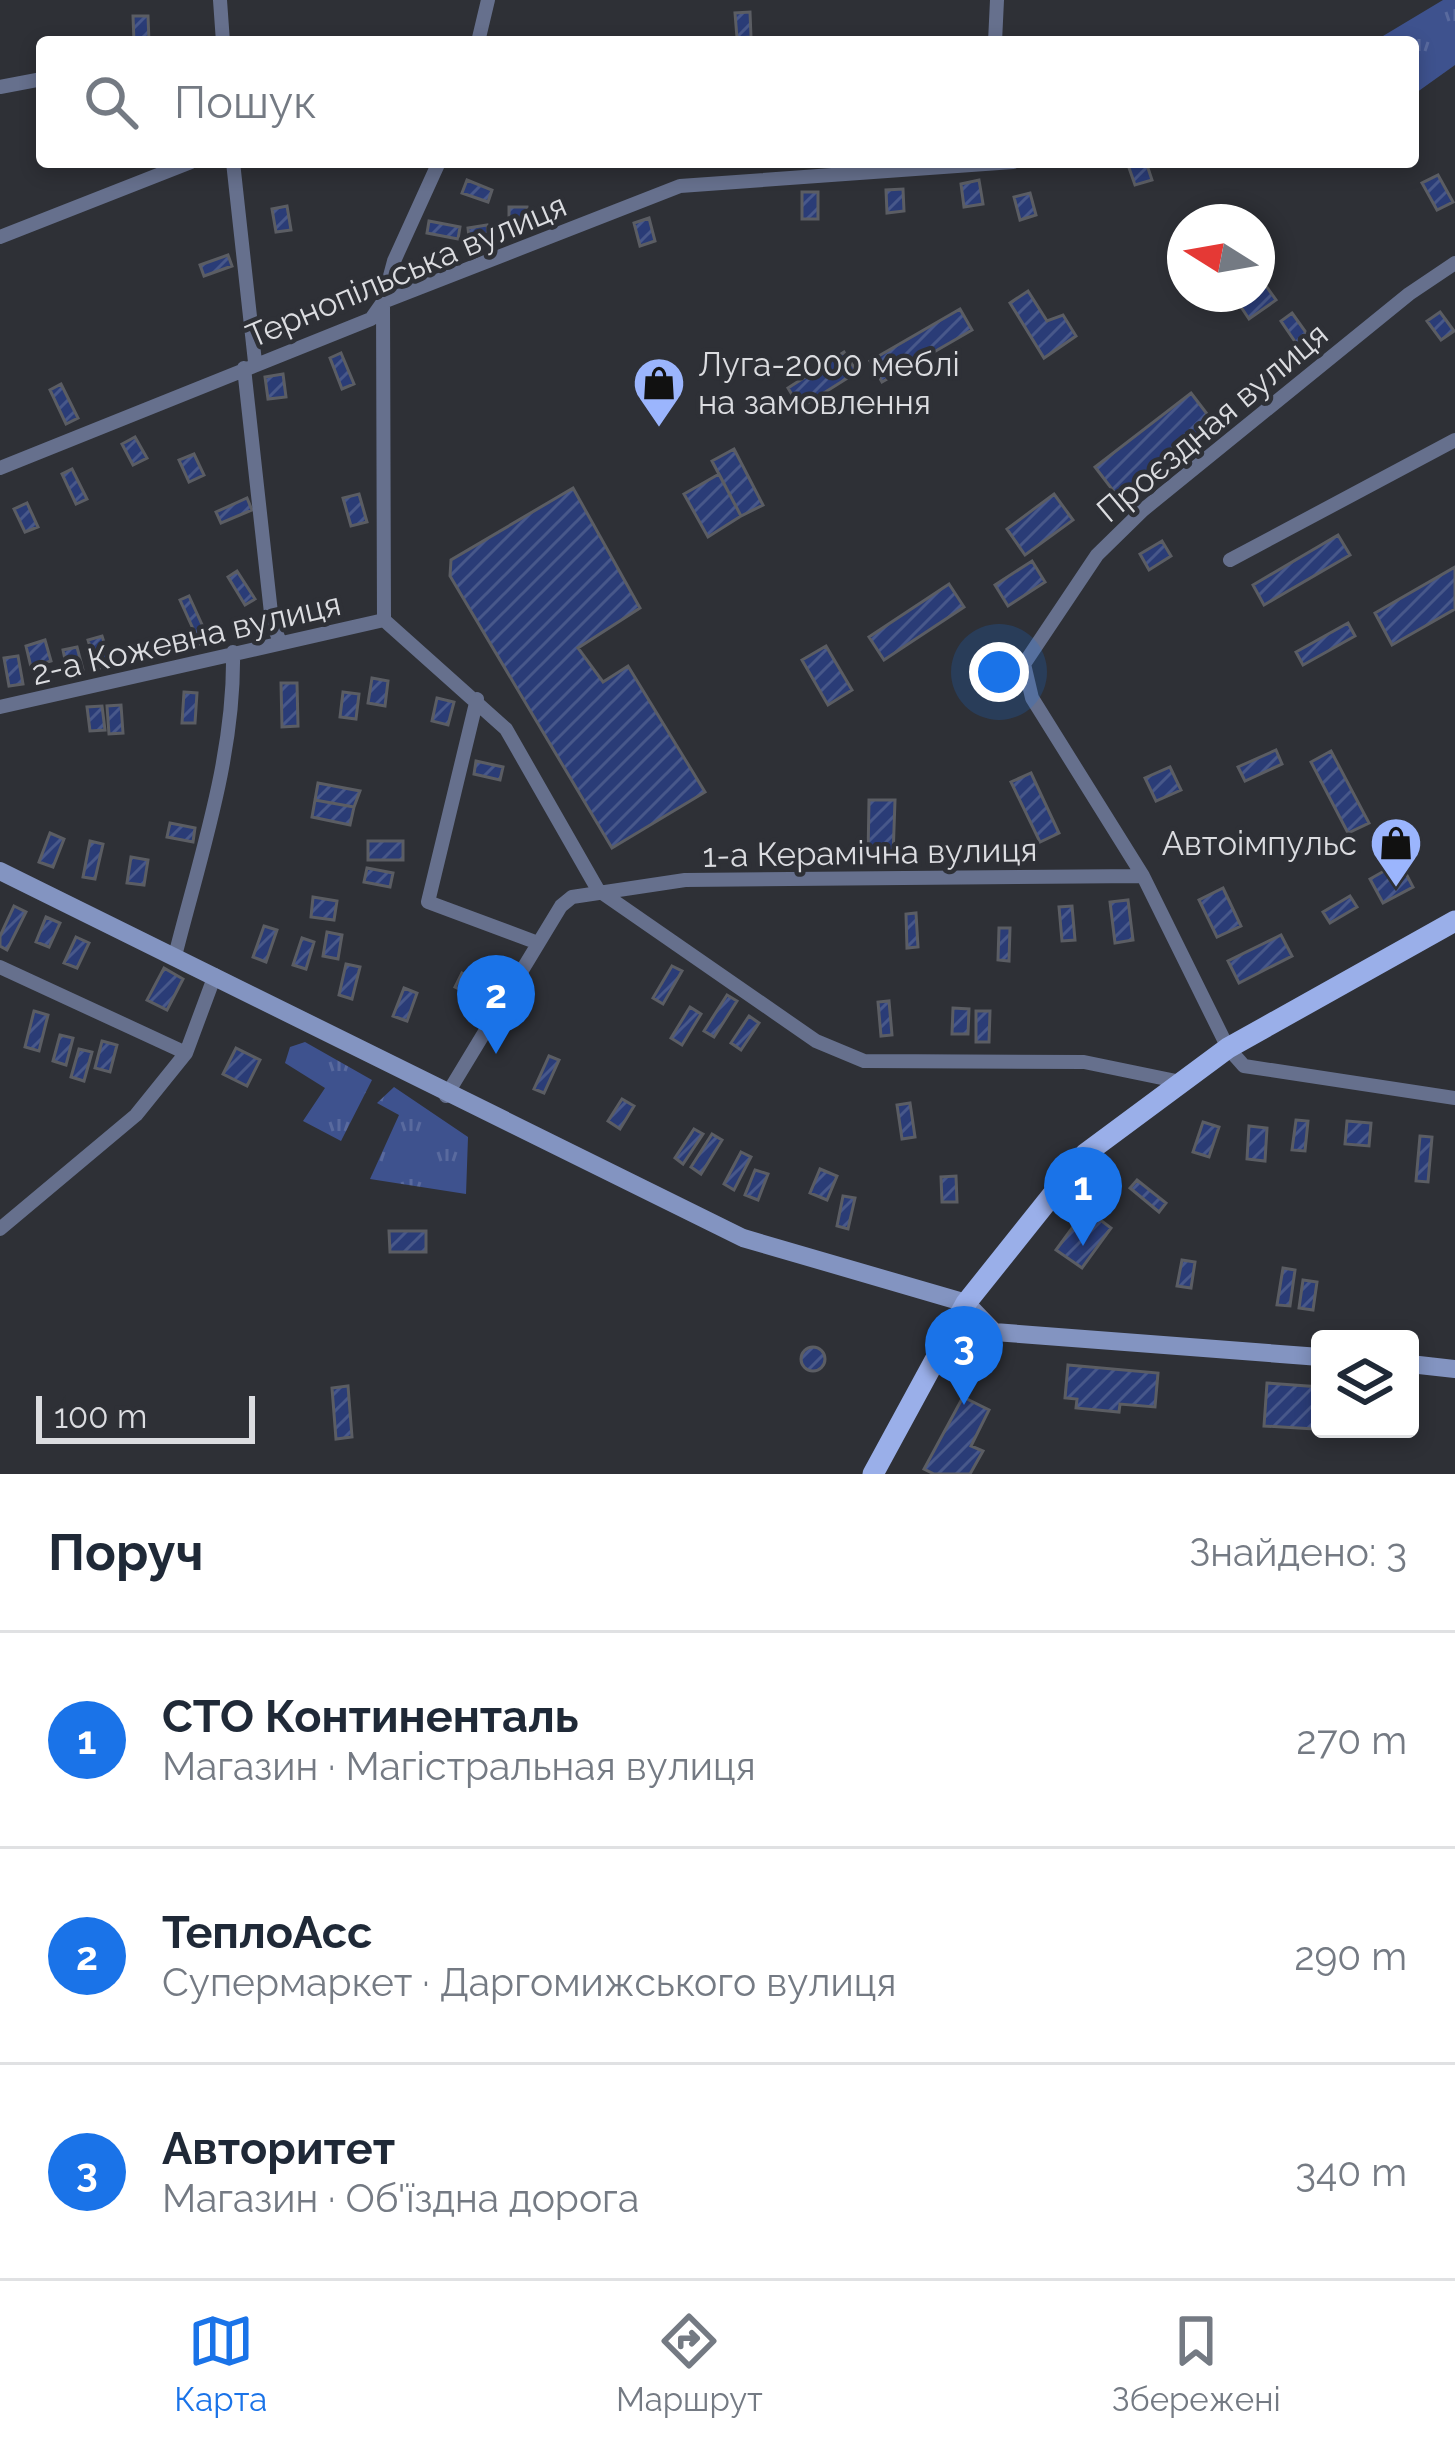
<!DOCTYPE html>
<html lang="uk">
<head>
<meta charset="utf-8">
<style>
	:root { --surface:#fff; --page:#f2f2f3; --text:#1f2937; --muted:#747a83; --line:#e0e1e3; --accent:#1a73e8 }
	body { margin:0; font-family:Raleway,sans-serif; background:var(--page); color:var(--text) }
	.controls { position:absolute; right:36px; bottom:36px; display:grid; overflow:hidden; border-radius:12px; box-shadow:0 6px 18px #0003 }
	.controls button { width:108px; height:108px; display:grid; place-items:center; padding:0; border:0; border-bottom:3px solid var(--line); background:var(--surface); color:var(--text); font:60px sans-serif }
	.compass { position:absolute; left:1167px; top:204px; width:108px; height:108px; border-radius:50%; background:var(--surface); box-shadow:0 6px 18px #0003; rotate:281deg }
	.scale { position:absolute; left:36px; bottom:30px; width:219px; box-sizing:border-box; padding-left:12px; border:6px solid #dbdce0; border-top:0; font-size:33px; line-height:42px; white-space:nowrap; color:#dbdce0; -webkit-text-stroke:9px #2e3036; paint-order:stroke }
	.you { position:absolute; left:999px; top:672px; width:42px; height:42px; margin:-30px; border:9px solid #fff; border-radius:50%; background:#1a73e8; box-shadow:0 0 0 18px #1a73e833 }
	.badge { display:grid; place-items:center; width:78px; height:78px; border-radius:50%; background:var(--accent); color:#fff; font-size:39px; font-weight:700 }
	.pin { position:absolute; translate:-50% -99px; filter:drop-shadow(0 3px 6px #0008) }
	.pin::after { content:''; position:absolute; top:63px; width:42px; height:36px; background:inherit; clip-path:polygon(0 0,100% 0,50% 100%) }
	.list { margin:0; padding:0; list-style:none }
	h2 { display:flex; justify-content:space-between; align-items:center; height:156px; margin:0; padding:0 48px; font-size:51px }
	h2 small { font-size:39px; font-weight:400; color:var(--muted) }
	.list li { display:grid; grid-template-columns:78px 1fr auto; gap:36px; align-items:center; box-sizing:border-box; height:216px; padding:0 48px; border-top:3px solid var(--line) }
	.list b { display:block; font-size:45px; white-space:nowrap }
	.list p { margin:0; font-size:39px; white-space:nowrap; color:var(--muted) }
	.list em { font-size:39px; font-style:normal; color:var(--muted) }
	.icon { flex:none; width:66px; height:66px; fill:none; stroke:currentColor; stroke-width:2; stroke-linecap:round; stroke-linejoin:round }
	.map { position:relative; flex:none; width:1455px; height:1474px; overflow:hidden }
	.search { position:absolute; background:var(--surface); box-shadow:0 6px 18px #0003; left:36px; right:36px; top:36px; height:132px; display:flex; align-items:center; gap:30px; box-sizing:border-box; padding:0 42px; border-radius:12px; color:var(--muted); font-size:45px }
	.sheet { height:804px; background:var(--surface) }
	nav { display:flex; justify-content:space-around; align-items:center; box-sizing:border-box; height:168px; border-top:3px solid var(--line); background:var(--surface); font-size:33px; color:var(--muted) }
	nav a { display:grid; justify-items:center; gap:6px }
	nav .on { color:var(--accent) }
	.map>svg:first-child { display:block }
	.grass { fill:url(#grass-tufts) }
	.building { fill:url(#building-hatch); stroke:#5b5d63; stroke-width:3 }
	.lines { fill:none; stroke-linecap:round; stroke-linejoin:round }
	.street { stroke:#66708d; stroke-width:14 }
	.secondary { stroke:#8394c1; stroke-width:18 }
	.primary { stroke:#9aafe9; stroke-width:21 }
	.labels { text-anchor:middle; stroke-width:9; stroke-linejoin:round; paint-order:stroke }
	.street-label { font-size:33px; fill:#dbdce0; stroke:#2e3036 }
	.poi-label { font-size:33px; fill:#dbdce0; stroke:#2e3036; text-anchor:start }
</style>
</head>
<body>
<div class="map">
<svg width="1455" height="1474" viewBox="0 0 1455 1474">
	<defs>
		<pattern id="grass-tufts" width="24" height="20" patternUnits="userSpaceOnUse" patternTransform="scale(3)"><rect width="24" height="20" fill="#3e528e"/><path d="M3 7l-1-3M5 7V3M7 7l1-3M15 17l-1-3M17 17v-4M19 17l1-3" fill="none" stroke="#596a9e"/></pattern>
		<pattern id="building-hatch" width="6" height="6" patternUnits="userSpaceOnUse" patternTransform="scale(3)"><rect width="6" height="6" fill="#2a3c77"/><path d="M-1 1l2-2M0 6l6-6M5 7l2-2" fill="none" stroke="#48588a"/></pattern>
	</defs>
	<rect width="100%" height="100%" fill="#2e3036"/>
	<!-- grass -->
	<path class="grass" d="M1443 0H1455V65L1413 95V42H1373Z
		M305 1042 372 1080 341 1141 303 1121 325 1088 285 1063 290 1047Z
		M394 1087 468 1137 466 1194 370 1179 399 1115 377 1103Z"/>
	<!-- building -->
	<path class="building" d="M750 12 751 37 737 38 735 13Z
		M133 16H148L149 42H134Z
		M1146 162 1152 180 1135 185 1128 165Z
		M1438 175 1453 202 1437 210 1422 183Z
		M467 180 492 190 488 202 462 193Z
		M979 180 983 204 964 207 961 184Z
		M903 189 904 211 887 213 886 190Z
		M802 192H818V219H802Z
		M1030 193 1036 215 1020 220 1014 197Z
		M287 206 291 230 276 232 272 209Z
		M509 207H527L528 229 509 230Z
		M649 218 655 241 640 246 634 223Z
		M429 221 460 227 458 239 427 233Z
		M487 225 490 244 470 246 468 228Z
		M228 255 232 266 204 276 200 265Z
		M1259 276 1276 300 1249 319 1233 295 1257 294Z
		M1028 291 1047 321 1063 315 1076 336 1044 358 1010 303Z
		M960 309 972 330 882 382 870 361Z
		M1440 312 1454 331 1441 340 1427 321Z
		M1292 313 1310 338 1298 346 1281 321Z
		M844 352 857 372 800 408 788 388Z
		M341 353 354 384 342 389 330 358Z
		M283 374 286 397 268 399 265 377Z
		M61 384 78 418 66 424 50 390Z
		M1191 393 1214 423 1118 497 1095 467Z
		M135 437 147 458 133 465 122 444Z
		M734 449 763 505 741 516 712 461Z
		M194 454 204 475 189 482 179 460Z
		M72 469 87 499 76 504 62 474Z
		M719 474 741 516 708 537 684 494Z
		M573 488 640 608 578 648 603 682 628 666 705 792 612 848 450 576 451 560Z
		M359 494 367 522 351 526 343 498Z
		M1054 494 1073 520 1025 555 1007 529Z
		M247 498 252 510 221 523 216 512Z
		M27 503 38 527 25 532 14 509Z
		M1338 535 1350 555 1264 605 1253 585Z
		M1162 541 1171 556 1149 570 1140 554Z
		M1032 561 1045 582 1008 606 995 585Z
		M1455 567V609L1392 645 1375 613Z
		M237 571 255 599 245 605 228 577Z
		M949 584 964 607 884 660 869 637Z
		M189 596 209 640 200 644 180 600Z
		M1348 623 1355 636 1303 665 1296 652Z
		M102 636 111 664 97 669 88 640Z
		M45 640 51 661 31 667 26 646Z
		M826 646 852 690 828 705 802 660Z
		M77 647 83 670 68 674 63 650Z
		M18 656 23 684 9 686 4 658Z
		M372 678 388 681 385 706 368 703Z
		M281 683H297L298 726 282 727Z
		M184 692 197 693 195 723H182Z
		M343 692 359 694 356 719 340 717Z
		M437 698 454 702 448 725 432 721Z
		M121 705 123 733 109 734 107 706Z
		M102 706 105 730 90 731 87 707Z
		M1276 750 1282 764 1245 781 1238 767Z
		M1331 751 1369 823 1348 833 1311 762Z
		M476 761 503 767 500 780 474 774Z
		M1170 767 1181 790 1156 801 1145 778Z
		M1031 773 1059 833 1040 842 1011 782Z
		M318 783 360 791 354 807 315 800Z
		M315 800 354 807 350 825 312 817Z
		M869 800H895L893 857H868Z
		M170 823 195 828 193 842 167 837Z
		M50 833 64 839 53 867 39 862Z
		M90 841 103 844 95 879 83 877Z
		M368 841H403V860H368Z
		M131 857 148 860 144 885 127 883Z
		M1400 862 1413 887 1383 903 1370 879Z
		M367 868 393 873 390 887 364 882Z
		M1223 888 1241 926 1217 937 1199 900Z
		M1350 896 1357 907 1330 923 1323 912Z
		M313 897 337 901 334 920 311 917Z
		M1128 900 1133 940 1115 943 1110 902Z
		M14 906 26 912 7 950 0 946V936Z
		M1072 906 1075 940 1062 941 1059 907Z
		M916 913 918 947 907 948 906 914Z
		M46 917 60 923 49 947 36 942Z
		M264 926 277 930 266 962 253 957Z
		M999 928H1010L1009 961 998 960Z
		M327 932 342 935 338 959 323 956Z
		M1281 935 1292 956 1239 983 1228 961Z
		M76 937 89 943 77 968 64 963Z
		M302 938 314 942 306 969 293 965Z
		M346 964 360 967 352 999 339 995Z
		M672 966 682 971 663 1004 653 998Z
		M164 968 183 979 167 1010 147 1000Z
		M462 973 487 985 480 999 455 987Z
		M404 988 417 993 407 1021 393 1016Z
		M727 995 737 1001 714 1037 704 1031Z
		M889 1001 892 1035 881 1036 878 1002Z
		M690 1007 701 1014 682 1045 671 1038Z
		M953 1008 969 1009 968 1034H952Z
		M34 1011 48 1015 39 1051 25 1047Z
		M976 1011H990L989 1042H976Z
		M749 1016 759 1023 741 1050 731 1043Z
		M60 1035 73 1038 66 1065 53 1061Z
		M102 1041 117 1045 110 1072 95 1068Z
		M236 1048 260 1060 247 1086 223 1074Z
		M79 1049 92 1052 84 1081 71 1077Z
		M549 1056 559 1060 544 1093 534 1089Z
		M622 1099 634 1106 620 1129 608 1121Z
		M910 1103 915 1137 902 1139 897 1105Z
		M1296 1120 1308 1121 1305 1151 1292 1150Z
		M1347 1121 1371 1123 1369 1146 1345 1144Z
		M1203 1122 1219 1127 1209 1157 1193 1152Z
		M1249 1126 1267 1128 1265 1161 1247 1159Z
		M694 1129 703 1134 683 1164 675 1158Z
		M712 1134 722 1140 701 1174 691 1167Z
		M1420 1136 1432 1137 1428 1182 1416 1181Z
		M741 1152 751 1157 734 1190 724 1184Z
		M820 1169 837 1176 827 1200 810 1193Z
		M755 1170 768 1174 758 1200 745 1195Z
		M956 1176 957 1202H942L941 1177Z
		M1137 1180 1166 1203 1159 1212 1130 1188Z
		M843 1196 855 1198 848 1229 837 1226Z
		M1086 1209 1111 1228 1082 1268 1056 1250Z
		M389 1231H426V1252H390Z
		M1182 1260 1195 1262 1191 1288 1177 1286Z
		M1283 1268 1295 1270 1290 1306 1277 1305Z
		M1303 1280 1317 1282 1313 1310 1299 1308Z
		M801 1359a12 12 0 1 1 24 0a12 12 0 1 1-24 0Z
		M1068 1365 1158 1373 1155 1407 1120 1404 1119 1412 1076 1408 1077 1399 1065 1398Z
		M1267 1383 1320 1387V1429L1347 1431 1264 1426Z
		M348 1386 352 1437 336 1439 332 1388Z
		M963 1397 989 1410 971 1446 983 1451 970 1474H934L924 1469Z"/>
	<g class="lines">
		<!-- street -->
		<path class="street" d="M220 0 223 42
			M478 42 488 0
			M995 42 997 0
			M0 87 42 79
			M233 162 255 362
			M0 237 191 162
			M1455 263 1409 294 1143 510 1097 555 1024 664 1032 698 1143 876 1228 1048 1244 1066 1455 1098
			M244 368 272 622 280 642
			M0 468 371 319 383 302 680 186 1013 162
			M1230 560 1455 440
			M384 620 506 729 598 890 816 1041 864 1061 1084 1062 1181 1082
			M384 620 383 302 394 261 439 162
			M477 699 428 902 538 943
			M0 707 384 620
			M175 956C200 857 235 755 233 652
			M0 967 186 1053
			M446 1096 561 906 572 897 685 880 1143 876
			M0 1229 136 1115 186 1053 215 975"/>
		<!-- secondary -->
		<path class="secondary" d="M0 871 743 1238 966 1303 994 1332 1320 1357
			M1410 1364 1455 1369"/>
		<!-- primary -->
		<path class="primary" d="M873 1474 966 1303 1085 1154 1228 1048 1455 921"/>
	</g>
	<!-- icons -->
	<defs>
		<g id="shop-pin" transform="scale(2.7)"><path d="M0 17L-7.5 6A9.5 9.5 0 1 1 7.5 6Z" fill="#9bb5fd" stroke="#2e3036"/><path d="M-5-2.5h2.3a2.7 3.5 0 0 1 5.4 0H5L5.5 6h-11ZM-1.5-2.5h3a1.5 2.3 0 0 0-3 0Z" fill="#111"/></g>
	</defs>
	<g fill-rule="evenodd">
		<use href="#shop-pin" x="659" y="383"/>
		<use href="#shop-pin" x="1396" y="843"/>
	</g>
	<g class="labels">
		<!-- street labels -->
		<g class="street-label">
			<text transform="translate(406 270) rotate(-23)" y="12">Тернопільська вулиця</text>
			<text transform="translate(1212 422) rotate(-40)" y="12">Проєздная вулиця</text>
			<text transform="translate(186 638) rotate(-13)" y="12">2-а Кожевна вулиця</text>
			<text transform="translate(870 852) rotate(-1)" y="12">1-а Керамічна вулиця</text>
		</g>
		<!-- poi labels -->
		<g class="poi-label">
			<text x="698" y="376">Луга-2000 меблі<tspan x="698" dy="38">на замовлення</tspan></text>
			<text x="1357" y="855" text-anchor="end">Автоімпульс</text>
		</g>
	</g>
</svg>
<div class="controls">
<button><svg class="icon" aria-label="layers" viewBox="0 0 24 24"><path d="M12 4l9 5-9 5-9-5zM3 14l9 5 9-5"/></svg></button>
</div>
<svg class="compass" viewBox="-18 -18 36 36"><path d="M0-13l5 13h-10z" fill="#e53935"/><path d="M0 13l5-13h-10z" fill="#747a83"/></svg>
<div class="scale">100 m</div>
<div class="you"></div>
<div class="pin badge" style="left:1083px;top:1246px">1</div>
<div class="pin badge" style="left:496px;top:1054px">2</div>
<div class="pin badge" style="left:964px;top:1405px">3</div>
<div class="search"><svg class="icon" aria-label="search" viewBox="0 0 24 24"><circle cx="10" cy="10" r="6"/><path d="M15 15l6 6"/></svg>Пошук</div>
</div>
<section class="sheet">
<h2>Поруч<small>Знайдено: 3</small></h2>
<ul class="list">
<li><span class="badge">1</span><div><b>СТО Континенталь</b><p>Магазин · Магістральная вулиця</p></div><em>270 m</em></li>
<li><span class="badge">2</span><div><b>ТеплоАсс</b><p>Супермаркет · Даргомижського вулиця</p></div><em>290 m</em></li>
<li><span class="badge">3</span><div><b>Авторитет</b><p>Магазин · Об'їздна дорога</p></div><em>340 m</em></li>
</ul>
</section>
<nav>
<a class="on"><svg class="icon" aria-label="map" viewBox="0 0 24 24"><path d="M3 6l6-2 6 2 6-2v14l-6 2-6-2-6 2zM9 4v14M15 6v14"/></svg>Карта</a>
<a><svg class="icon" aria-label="directions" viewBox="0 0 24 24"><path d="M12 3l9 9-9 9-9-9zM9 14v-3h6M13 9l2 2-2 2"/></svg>Маршрут</a>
<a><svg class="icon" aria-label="saved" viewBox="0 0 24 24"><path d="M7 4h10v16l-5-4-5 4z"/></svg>Збережені</a>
</nav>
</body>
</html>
